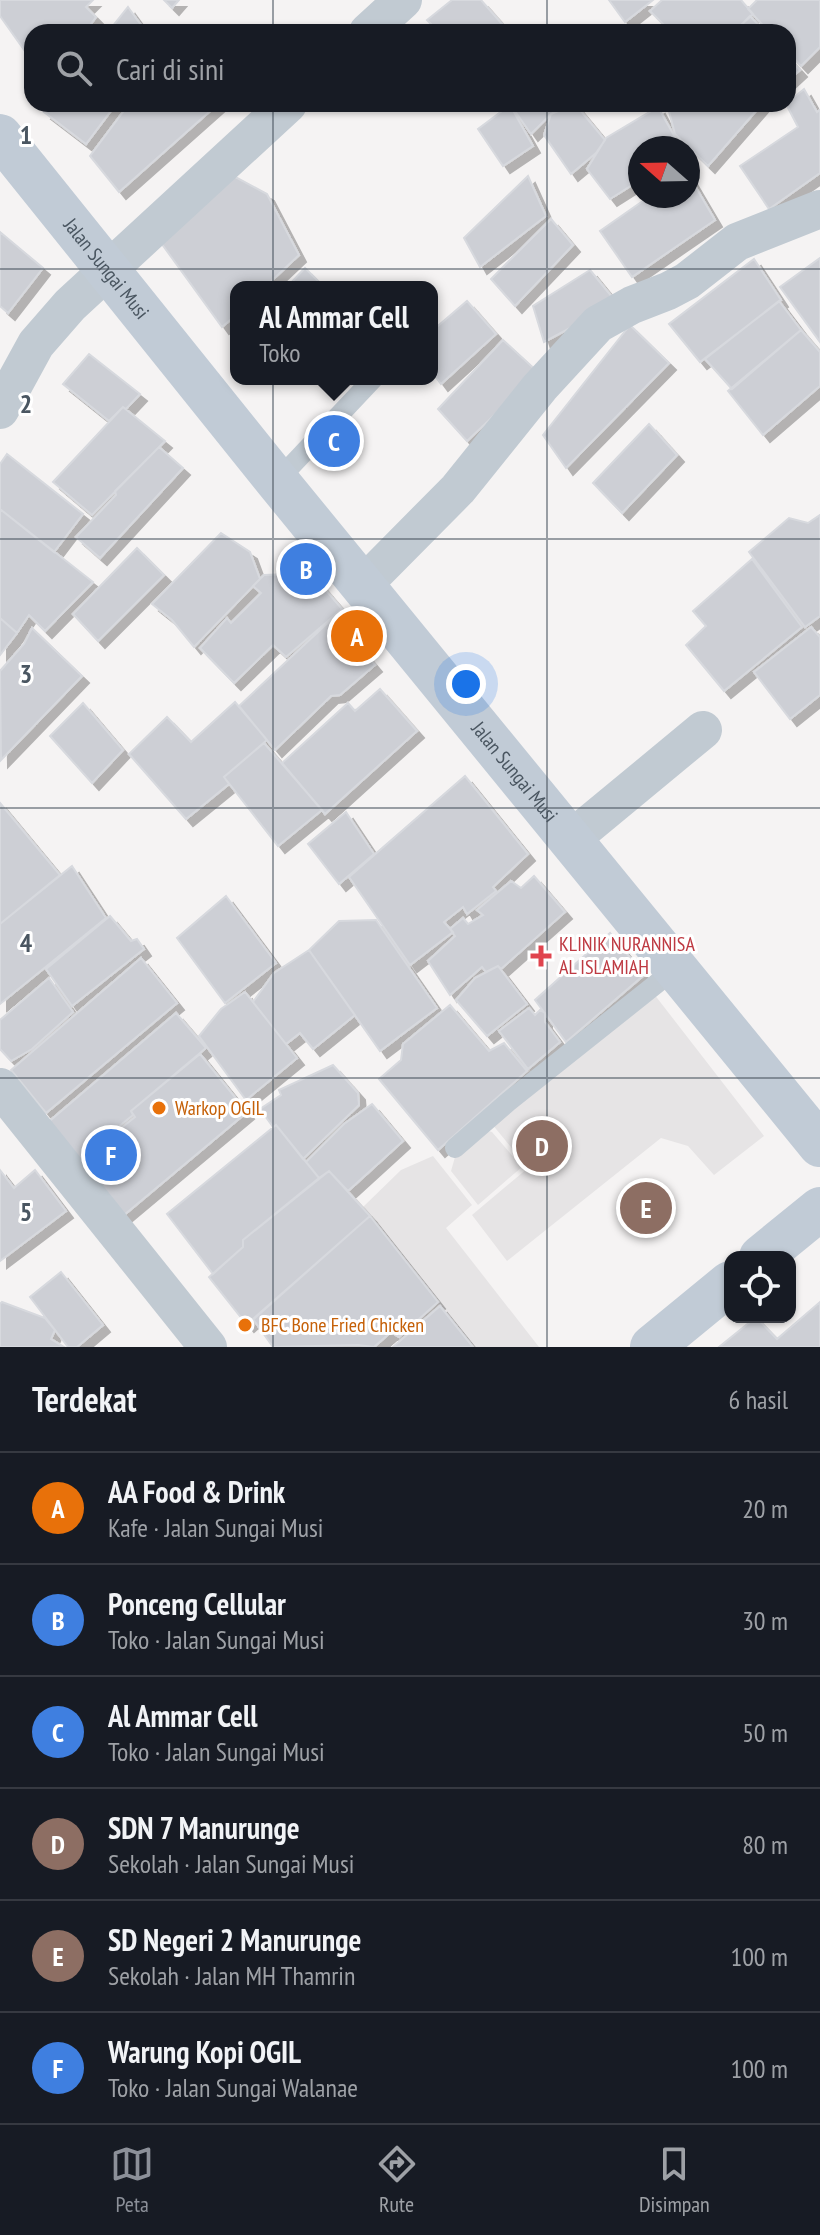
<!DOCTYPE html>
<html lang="id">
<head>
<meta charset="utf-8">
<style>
	:root { --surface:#171b24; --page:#242831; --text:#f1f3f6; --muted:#9ea1a6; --line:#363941; --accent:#8c9099 }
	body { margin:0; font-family:"PT Sans Narrow",sans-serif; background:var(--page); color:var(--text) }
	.controls { position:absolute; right:24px; bottom:24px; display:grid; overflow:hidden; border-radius:16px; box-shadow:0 2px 6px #0004 }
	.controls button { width:72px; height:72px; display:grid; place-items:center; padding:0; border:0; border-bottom:2px solid var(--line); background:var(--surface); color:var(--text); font:40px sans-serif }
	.compass { position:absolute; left:628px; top:136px; width:72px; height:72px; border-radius:50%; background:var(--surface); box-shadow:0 2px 6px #0004; rotate:290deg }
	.you { position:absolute; left:466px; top:684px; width:28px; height:28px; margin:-20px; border:6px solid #fff; border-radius:50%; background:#1a73e8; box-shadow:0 0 0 12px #1a73e833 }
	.badge { display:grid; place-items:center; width:52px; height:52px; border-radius:50%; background:var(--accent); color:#fff; font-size:26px; font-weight:700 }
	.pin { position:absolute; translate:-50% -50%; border:4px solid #fff; box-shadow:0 2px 8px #0006 }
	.popup { position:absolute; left:230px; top:281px; width:208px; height:104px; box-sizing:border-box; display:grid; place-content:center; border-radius:16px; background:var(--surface); filter:drop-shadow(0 2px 6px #0005); font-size:26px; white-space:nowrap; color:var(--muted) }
	.popup b { font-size:30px; color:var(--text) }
	.popup::after { content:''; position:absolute; left:50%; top:100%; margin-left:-16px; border:16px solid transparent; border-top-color:var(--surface) }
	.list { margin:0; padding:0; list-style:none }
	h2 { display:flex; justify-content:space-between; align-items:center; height:104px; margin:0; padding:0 32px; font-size:34px }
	h2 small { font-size:26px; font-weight:400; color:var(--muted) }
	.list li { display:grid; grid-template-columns:52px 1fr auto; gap:24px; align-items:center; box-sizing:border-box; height:112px; padding:0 32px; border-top:2px solid var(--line) }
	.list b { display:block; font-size:30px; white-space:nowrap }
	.list p { margin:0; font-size:26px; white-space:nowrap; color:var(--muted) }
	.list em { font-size:26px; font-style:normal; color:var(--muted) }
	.icon { flex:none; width:44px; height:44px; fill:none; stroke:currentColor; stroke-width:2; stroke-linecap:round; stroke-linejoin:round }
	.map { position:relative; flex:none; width:820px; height:1347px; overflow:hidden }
	.search { position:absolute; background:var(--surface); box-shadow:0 2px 6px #0004; left:24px; right:24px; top:24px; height:88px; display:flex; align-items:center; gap:20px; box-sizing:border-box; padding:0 28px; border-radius:24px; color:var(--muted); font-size:30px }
	.sheet { height:776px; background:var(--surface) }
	nav { display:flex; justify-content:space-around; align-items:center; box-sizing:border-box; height:112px; border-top:2px solid var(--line); background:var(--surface); font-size:22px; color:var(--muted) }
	nav a { display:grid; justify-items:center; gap:4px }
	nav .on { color:var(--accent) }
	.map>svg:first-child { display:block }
	.education { fill:#e6e4e5 }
	.building { fill:#cdcfd5; stroke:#d7d9de; stroke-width:2; filter:url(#shadow) }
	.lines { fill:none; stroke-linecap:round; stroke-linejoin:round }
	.lane { stroke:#c1cad2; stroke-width:20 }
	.street { stroke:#c1cad2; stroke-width:38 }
	.secondary { stroke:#c1cbd6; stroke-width:44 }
	.grid { fill:none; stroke:#4a5661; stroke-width:2; stroke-opacity:0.55 }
	.health-dot { fill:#e0444e; stroke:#fff; stroke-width:3 }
	.food-dot { fill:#e8710a; stroke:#fff; stroke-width:3 }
	.labels { text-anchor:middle; stroke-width:6; stroke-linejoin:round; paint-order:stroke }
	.street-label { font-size:20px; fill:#4a5661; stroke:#fff }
	.health-label { font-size:20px; fill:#be3a42; stroke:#fff; text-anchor:start }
	.food-label { font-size:20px; fill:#c56008; stroke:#fff; text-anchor:start }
	.grid-label { font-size:26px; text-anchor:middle; font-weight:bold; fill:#4a5661; stroke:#fff; stroke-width:6; stroke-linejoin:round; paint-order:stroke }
</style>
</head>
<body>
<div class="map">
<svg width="820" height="1347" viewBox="0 0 820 1347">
	<defs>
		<filter id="shadow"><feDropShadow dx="7" dy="7" stdDeviation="0" flood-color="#0004"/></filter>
	</defs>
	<rect width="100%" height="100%" fill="#f5f3f3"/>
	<!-- education -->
	<path class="education" d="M654 994 764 1136 714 1175 688 1146 661 1138 507 1261 472 1215 528 1168 492 1124Z
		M485 1130 492 1132 522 1167 478 1205 451 1171 455 1157Z
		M433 1156 472 1205 446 1228 539 1347H472L363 1207 401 1170Z"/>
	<!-- building -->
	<path class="building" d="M0 0H93L86 7 96 17 85 32H32V61L0 16Z
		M164 0H179L172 8Z
		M452 0H481L509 32H439L427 20Z
		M609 0H653L625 22Z
		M662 0H741L753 14 734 32H671L650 11Z
		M757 0H820V47L801 66 788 52V32H769L748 9Z
		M128 7 146 32H108Z
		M750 16 765 32H734Z
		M788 57 800 70 788 81Z
		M804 89 817 112 820 110V173L769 209 740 166 798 127 786 104Z
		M50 104H116L86 144 44 112Z
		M129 104H218L119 192 90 156Z
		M568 104 551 114 531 134 510 104Z
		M575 104 605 140 596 153 571 174 544 135 551 114Z
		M667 104H762L708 166 675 134Z
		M510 105 533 146 503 166 478 129Z
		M658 107 681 148H640V180L610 199 587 169 606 138Z
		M226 172 267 194 299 255 265 287H236V315L222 327 156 236Z
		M688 174 715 220 632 277 600 231 650 196H688Z
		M528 176 546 216 480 267 464 238Z
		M551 219 573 245 515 306 491 279Z
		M0 232 43 268 8 313 0 306Z
		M820 258V342L780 287Z
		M754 259 781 300 700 362 669 324Z
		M305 268 324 287H287Z
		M590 270 617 303 544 342 533 306Z
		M467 301 496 334 441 384 432 372V331Z
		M779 301 801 330 732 389 705 359Z
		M630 325 669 363 566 468 543 435Z
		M801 330 820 352V386L763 435 728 391Z
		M503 340 539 373 467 441 438 409Z
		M89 354 140 394 126 409 123 407 109 421 63 384Z
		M123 407 165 441 92 515 53 482Z
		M649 424 677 455 622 513 593 483Z
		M159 447 183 468 100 558 76 537 116 495 115 491Z
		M7 454 83 514 54 552 0 509V464Z
		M0 509 93 582 45 631 29 615 17 633 0 618Z
		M820 515V616L805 627 749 552 789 518 808 523Z
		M221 533 250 552 260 579 194 647 172 620 152 604Z
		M137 548 164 575 98 641 73 614Z
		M752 559 802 627 724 691 686 645 706 626 693 611Z
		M311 573 342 609 286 657 273 645 234 683 200 648 227 618 231 623 261 593 253 586 264 575Z
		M334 617 375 665 340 695 331 696 275 750 239 706Z
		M0 618 17 633 0 655Z
		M811 627 820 637V695L790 719 754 672Z
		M32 628 82 676 1 760 0 671 24 644Z
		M380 689 417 731 325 814 282 763 348 703 355 711Z
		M235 702 267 740 224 777 229 784 186 819 129 754 167 717 191 742Z
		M83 703 123 750 92 783 50 736Z
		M264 743 322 810 278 846 224 777Z
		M465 776 528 854 493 887 496 891 467 914 463 907 444 922 453 932 410 965 349 877Z
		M0 803 60 875 0 924Z
		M346 812 374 854 339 884 308 844Z
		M72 866 106 918 0 1004V924Z
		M534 876 565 912 501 969 498 966 486 972 482 967 450 995 428 961 455 936 450 929 463 918 468 924 483 915 477 910 511 881 521 888Z
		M226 896 276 963 225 1003 177 938Z
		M110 916 131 941 137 939 144 949 72 1006 46 969Z
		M376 920 437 1008 380 1051 309 950 339 921Z
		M610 933 644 975 566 1042 535 1000Z
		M309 950 355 1015 313 1049 300 1033 286 1044 253 1002 274 973Z
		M141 958 177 1003 46 1113 11 1070Z
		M498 966 527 1004 487 1036 456 1000 475 978Z
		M49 978 73 1012 32 1049 11 1061 0 1049V1020Z
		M245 992 297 1058 246 1100 199 1036 221 1009Z
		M450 1005 489 1051 504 1043 527 1071 438 1150 379 1079 401 1060 403 1044Z
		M529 1008 535 1015 540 1010 545 1013V1022L560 1042 528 1069 499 1031Z
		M176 1013 206 1048 131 1111 133 1115 75 1162 45 1125Z
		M200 1054 247 1112 124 1215 80 1161 135 1117 131 1111Z
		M333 1065 358 1093 359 1105 303 1159 276 1125 273 1127 260 1109 281 1095 279 1090Z
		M372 1104 403 1141 348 1191 329 1171 319 1178 306 1162 344 1124Z
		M276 1125 319 1178 243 1240V1247L213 1274 167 1214Z
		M0 1170 14 1188 35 1170 66 1211 0 1261Z
		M329 1171 370 1216 247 1325 209 1277 243 1247V1240Z
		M370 1216 438 1302 399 1337 391 1332 374 1347 358 1345 273 1347 253 1319Z
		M61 1272 103 1325 77 1347H68L30 1297Z
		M2 1302 45 1318 55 1330 51 1339 64 1347H0V1304Z
		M820 1302V1347H719L756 1317 777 1339Z
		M440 1306 473 1347H393Z"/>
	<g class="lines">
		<!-- lane -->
		<path class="lane" d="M277 481 373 379
			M455 1148 508 1102 675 969"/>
		<!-- street -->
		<path class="street" d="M368 32 403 0
			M0 410 36 344 70 305 288 104
			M362 586 458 489 540 387 598 324 632 305 668 291 687 281 737 242 820 209
			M570 840 703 730
			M0 1087 208 1347"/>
		<!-- secondary -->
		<g class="secondary">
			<path id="s1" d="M0 136 277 481 820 1145"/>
			<path d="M761 1257 820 1209"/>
			<path d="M652 1347 730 1283"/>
		</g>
	</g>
	<!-- grid -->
	<path class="grid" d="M273 0V32M547 0V32M273 104V1347M547 104V1347M0 269H820M0 539H820M0 808H820M0 1078H820"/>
	<!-- markers -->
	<path class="health-dot" d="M537 944h8v8h8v8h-8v8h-8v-8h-8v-8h8z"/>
	<g class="food-dot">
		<circle cx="159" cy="1108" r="8"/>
		<circle cx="245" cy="1325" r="8"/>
	</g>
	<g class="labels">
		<!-- street labels -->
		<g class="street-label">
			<text dy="7" stroke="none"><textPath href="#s1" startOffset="170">Jalan Sungai Musi</textPath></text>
			<text dy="7" stroke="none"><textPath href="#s1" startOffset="818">Jalan Sungai Musi</textPath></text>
		</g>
		<!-- health labels -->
		<g class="health-label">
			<text x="559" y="951">KLINIK NURANNISA<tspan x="559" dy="23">AL ISLAMIAH</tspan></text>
		</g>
		<!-- food labels -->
		<g class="food-label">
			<text x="175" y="1115">Warkop OGIL</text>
			<text x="261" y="1332">BFC Bone Fried Chicken</text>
		</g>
	</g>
	<g class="grid-label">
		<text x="26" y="144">1</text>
		<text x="26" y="413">2</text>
		<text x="26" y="683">3</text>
		<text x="26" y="952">4</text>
		<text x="26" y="1221">5</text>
	</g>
</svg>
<div class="controls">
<button><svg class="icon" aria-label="locate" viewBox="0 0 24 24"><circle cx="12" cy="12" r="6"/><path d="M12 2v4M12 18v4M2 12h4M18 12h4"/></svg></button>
</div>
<svg class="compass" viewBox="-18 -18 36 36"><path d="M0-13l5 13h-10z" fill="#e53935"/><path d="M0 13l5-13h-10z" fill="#9ea1a6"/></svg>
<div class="you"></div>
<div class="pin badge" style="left:357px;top:636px;background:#e8710a">A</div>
<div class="pin badge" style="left:306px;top:569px;background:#3f7fe0">B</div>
<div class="pin badge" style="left:334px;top:441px;background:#3f7fe0">C</div>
<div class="popup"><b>Al Ammar Cell</b>Toko</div>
<div class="pin badge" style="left:542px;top:1146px;background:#8d6e63">D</div>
<div class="pin badge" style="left:646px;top:1208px;background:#8d6e63">E</div>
<div class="pin badge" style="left:111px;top:1155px;background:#3f7fe0">F</div>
<div class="search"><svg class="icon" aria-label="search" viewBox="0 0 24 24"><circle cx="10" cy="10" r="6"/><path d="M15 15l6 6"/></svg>Cari di sini</div>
</div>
<section class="sheet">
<h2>Terdekat<small>6 hasil</small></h2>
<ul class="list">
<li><span class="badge" style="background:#e8710a">A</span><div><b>AA Food &amp; Drink</b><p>Kafe · Jalan Sungai Musi</p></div><em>20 m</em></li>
<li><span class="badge" style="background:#3f7fe0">B</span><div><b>Ponceng Cellular</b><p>Toko · Jalan Sungai Musi</p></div><em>30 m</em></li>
<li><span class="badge" style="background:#3f7fe0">C</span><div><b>Al Ammar Cell</b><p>Toko · Jalan Sungai Musi</p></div><em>50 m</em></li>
<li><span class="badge" style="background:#8d6e63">D</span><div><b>SDN 7 Manurunge</b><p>Sekolah · Jalan Sungai Musi</p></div><em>80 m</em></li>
<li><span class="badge" style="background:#8d6e63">E</span><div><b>SD Negeri 2 Manurunge</b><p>Sekolah · Jalan MH Thamrin</p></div><em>100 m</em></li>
<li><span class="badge" style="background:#3f7fe0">F</span><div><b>Warung Kopi OGIL</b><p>Toko · Jalan Sungai Walanae</p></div><em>100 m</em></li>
</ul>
</section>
<nav>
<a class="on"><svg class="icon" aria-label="map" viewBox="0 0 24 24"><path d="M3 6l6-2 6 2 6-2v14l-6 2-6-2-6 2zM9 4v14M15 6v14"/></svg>Peta</a>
<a><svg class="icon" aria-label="directions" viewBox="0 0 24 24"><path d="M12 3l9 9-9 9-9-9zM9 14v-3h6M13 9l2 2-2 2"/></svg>Rute</a>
<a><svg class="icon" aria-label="saved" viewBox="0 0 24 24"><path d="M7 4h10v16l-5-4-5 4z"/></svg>Disimpan</a>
</nav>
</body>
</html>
